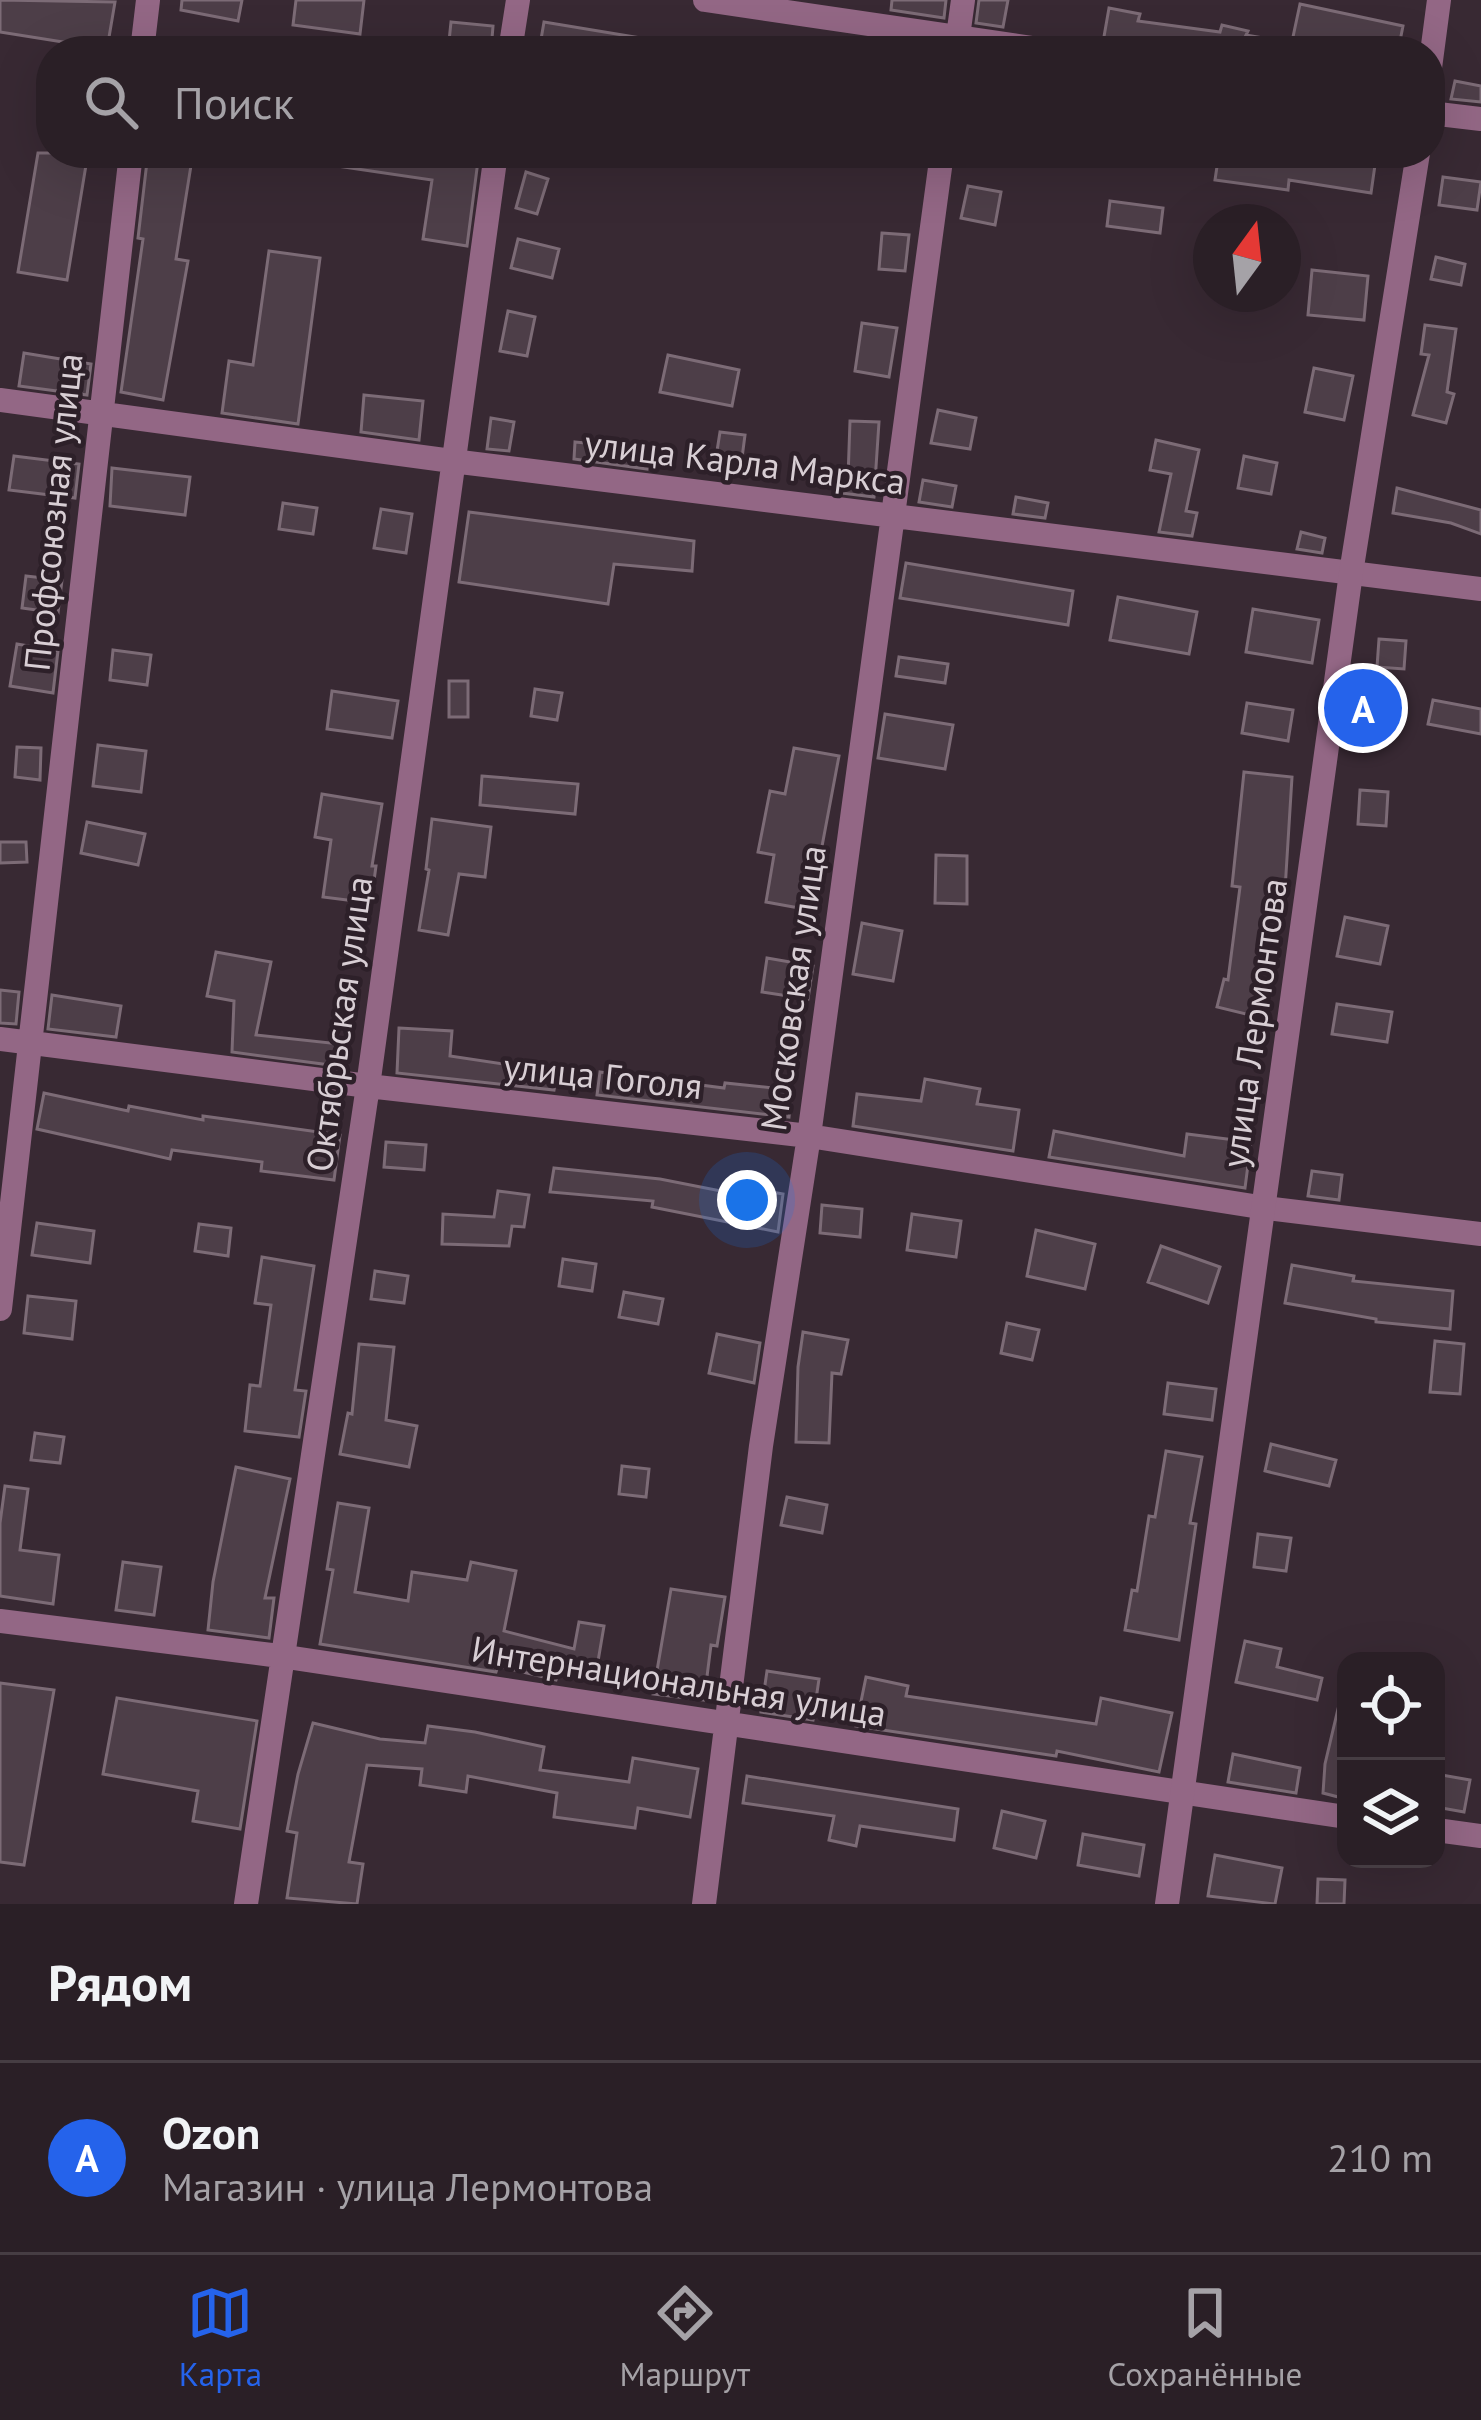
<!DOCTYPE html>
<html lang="ru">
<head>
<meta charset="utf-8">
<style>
	:root { --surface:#2a1f26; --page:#32272e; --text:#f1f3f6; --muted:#a5a2a7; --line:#463d43; --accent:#2563eb }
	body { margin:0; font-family:"PT Sans",sans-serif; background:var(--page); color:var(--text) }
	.controls { position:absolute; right:36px; bottom:36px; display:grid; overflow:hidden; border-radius:24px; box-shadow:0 12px 48px #0002 }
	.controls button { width:108px; height:108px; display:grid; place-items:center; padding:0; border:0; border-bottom:3px solid var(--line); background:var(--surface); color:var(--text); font:60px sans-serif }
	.compass { position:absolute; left:1193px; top:204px; width:108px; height:108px; border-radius:50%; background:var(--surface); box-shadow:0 12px 48px #0002; rotate:15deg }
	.you { position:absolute; left:747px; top:1200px; width:42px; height:42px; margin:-30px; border:9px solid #fff; border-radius:50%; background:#1a73e8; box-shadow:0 0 0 18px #1a73e833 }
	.badge { display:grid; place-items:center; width:78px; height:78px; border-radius:50%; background:var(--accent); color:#fff; font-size:39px; font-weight:700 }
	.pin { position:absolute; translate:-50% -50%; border:6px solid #fff; box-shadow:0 3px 12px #0006 }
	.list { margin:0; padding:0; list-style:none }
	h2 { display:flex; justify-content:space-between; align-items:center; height:156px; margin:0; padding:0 48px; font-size:51px }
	h2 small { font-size:39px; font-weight:400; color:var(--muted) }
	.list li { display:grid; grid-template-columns:78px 1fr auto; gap:36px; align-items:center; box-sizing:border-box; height:192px; padding:0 48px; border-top:3px solid var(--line) }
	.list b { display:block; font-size:45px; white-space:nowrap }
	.list p { margin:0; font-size:39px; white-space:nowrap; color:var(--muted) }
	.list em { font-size:39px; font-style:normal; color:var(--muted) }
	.icon { flex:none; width:66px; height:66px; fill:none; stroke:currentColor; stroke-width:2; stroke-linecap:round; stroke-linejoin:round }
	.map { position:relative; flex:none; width:1481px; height:1904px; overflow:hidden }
	.search { position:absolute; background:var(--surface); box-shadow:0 12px 48px #0002; left:36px; right:36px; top:36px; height:132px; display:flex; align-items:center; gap:30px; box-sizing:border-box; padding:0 42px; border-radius:48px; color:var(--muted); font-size:45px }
	.sheet { height:348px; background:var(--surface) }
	nav { display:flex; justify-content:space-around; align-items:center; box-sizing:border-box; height:168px; border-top:3px solid var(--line); background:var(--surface); font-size:33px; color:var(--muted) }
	nav a { display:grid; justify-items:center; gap:6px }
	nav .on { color:var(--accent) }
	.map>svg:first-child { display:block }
	.building { fill:#4d3e48; stroke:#7c6b76; stroke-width:3 }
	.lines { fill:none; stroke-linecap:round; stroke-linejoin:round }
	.minor { stroke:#936785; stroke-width:24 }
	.tertiary { stroke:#936785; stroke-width:24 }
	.labels { text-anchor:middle; stroke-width:9; stroke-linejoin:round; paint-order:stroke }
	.street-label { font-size:36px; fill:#d8ced4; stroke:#2d2029 }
</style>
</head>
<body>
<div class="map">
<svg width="1481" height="1904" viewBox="0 0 1481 1904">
	<rect width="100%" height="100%" fill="#382933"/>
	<!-- building -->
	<path class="building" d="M0 0 115 2 107 49 0 32Z
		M182 0H242L238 21 181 10Z
		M296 0H364L360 34 293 25Z
		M892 0H946L944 18 891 10Z
		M979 0H1008L1003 27 976 23Z
		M1300 4 1403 26 1398 51H1368L1326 43 1324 51H1290Z
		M1109 8 1140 14 1138 21 1220 32 1222 25 1248 31 1246 35 1269 39 1268 51 1102 48Z
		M451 22 493 26 491 51H448Z
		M544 22 653 40 652 51H539Z
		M1455 81 1481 86V102L1451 99Z
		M38 153H88L67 280 18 272Z
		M148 153H193L176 259 188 261 163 400 121 392 143 239 138 238Z
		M331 153H479L467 246 423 239 432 180 330 165Z
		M1219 153H1345L1376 158 1371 193 1289 180 1288 190 1215 180Z
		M526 172 548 179 537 214 516 208Z
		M1443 177 1481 182 1477 210 1439 205Z
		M968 186 1001 192 995 225 961 218Z
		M1110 201 1163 208 1160 233 1107 226Z
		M882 233 909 235 905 271 879 269Z
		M518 239 559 249 552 278 511 268Z
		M269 251 320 258 298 424 222 413 229 361 253 365Z
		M1436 257 1465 264 1461 285 1431 279Z
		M1312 270 1368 276 1364 320 1308 315Z
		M508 311 535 317 527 356 500 351Z
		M862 323 897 328 889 377 855 371Z
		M1425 325 1456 329 1447 392 1454 394 1446 423 1413 415 1429 355 1421 354Z
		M24 353 91 364 87 395 19 386Z
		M668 355 739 370 732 406 660 392Z
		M1314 368 1353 376 1344 420 1305 412Z
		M364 395 423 401 419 440 361 432Z
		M938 410 976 418 970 449 931 443Z
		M491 418 514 422 509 451 487 449Z
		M850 421 879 422 874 497 841 493 842 477 848 478Z
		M720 432 745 435 740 473 714 470Z
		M1156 440 1199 450 1186 511 1197 513 1192 536 1159 532 1171 474 1150 470Z
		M575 442 649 449 647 469 574 459Z
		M14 456 79 464 75 498 9 490Z
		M1244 456 1277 463 1271 494 1238 488Z
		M112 468 190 477 185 515 110 506Z
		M923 480 956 486 952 507 919 502Z
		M1397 488 1481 510V534L1451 523 1393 513Z
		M1016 497 1048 503 1045 518 1013 514Z
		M283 503 317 508 313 534 279 529Z
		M381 509 412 514 406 553 374 548Z
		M469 512 694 541 692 571 614 564 608 604 459 582Z
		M1301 532 1325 538 1322 553 1297 549Z
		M906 563 1073 591 1068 625 900 598Z
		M26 576 62 580 58 613 22 608Z
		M1118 597 1197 612 1189 654 1110 640Z
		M1253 609 1319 620 1312 663 1246 652Z
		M1379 639 1406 641 1404 669 1377 667Z
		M17 644 58 651 53 693 10 686Z
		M113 650 151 655 147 685 110 680Z
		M899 657 948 664 945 683 896 676Z
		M1353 680 1376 684 1370 721 1348 717Z
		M449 681H468V717H449Z
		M535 689 562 693 557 720 531 716Z
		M332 691 398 701 392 738 327 729Z
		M1433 700 1481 709V734L1428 724Z
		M1247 703 1293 710 1288 741 1242 733Z
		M885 714 953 725 945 769 878 758Z
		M98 745 146 751 141 792 93 786Z
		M17 747 41 748 40 780 15 777Z
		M794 748 839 756 810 910 766 902 774 855 758 852 770 791 785 794Z
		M1244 772 1292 777 1285 890 1273 889 1254 1016 1217 1007 1224 979 1228 980 1240 887 1232 886Z
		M482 776 578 784 575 814 480 805Z
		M1360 790 1388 792 1386 826 1358 824Z
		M322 794 382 804 372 866H376L371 903 323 897 331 840 315 837Z
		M432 819 491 827 485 877 459 874 448 935 419 930 429 870 426 869Z
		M87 822 145 834 138 865 81 853Z
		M0 842H26L27 862 0 863Z
		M936 855 967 856V904L935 903Z
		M1345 917 1388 926 1380 964 1337 956Z
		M862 923 902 931 893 981 853 974Z
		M216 952 271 962 256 1035 340 1044 338 1066 232 1052 234 1001 207 996Z
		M767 958 813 966 808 999 762 992Z
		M0 990 19 992 16 1024 0 1023Z
		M52 995 121 1006 116 1037 48 1029Z
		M1337 1004 1392 1012 1387 1042 1332 1034Z
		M399 1028 452 1031 450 1056 557 1072 554 1090 397 1073Z
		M600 1072 724 1088 725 1083 792 1090 789 1117 597 1095Z
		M925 1079 980 1089 977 1104 1019 1110 1013 1151 853 1126 857 1094 921 1101Z
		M44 1093 128 1111 129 1106 203 1120V1116L340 1135 334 1180 261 1171 262 1162 172 1150 170 1159 37 1129Z
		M1054 1131 1184 1156 1187 1134 1251 1142 1245 1188 1049 1157Z
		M386 1142 426 1145 424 1170 384 1167Z
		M554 1168 660 1179 736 1194 737 1186 783 1194 778 1232 652 1207 653 1201 550 1192Z
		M1312 1171 1342 1175 1339 1200 1308 1196Z
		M498 1191 529 1195 524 1227 512 1226 509 1246 442 1244 443 1214 494 1217Z
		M822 1205 862 1209 860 1237 820 1233Z
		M912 1214 961 1221 956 1257 907 1250Z
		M37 1223 94 1231 90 1263 32 1255Z
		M199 1224 231 1228 228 1256 195 1251Z
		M1036 1230 1095 1244 1085 1289 1027 1276Z
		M1161 1246 1220 1267 1208 1303 1148 1282Z
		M262 1257 314 1266 295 1390 306 1391 299 1437 245 1431 250 1385 260 1386 271 1305 255 1303Z
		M563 1259 596 1264 592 1291 559 1286Z
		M1292 1265 1354 1276 1353 1281 1453 1291 1450 1329 1376 1322V1319L1285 1303Z
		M375 1271 408 1276 404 1303 371 1299Z
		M624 1292 663 1299 658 1324 619 1317Z
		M28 1296 76 1301 72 1339 24 1333Z
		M1007 1323 1039 1330 1032 1360 1001 1353Z
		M803 1332 848 1340 841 1374 832 1373 829 1443 796 1442 798 1367Z
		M717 1334 760 1343 754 1383 709 1373Z
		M1435 1341 1464 1344 1460 1394 1430 1392Z
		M359 1344 394 1347 386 1420 417 1426 409 1467 340 1454 348 1413 352 1414Z
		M1168 1383 1216 1389 1212 1420 1164 1414Z
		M35 1433 64 1437 60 1463 31 1460Z
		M1271 1444 1336 1460 1329 1486 1265 1471Z
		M1166 1451 1202 1457 1190 1523 1196 1524 1179 1640 1125 1630 1132 1590 1137 1591 1149 1516 1155 1517Z
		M622 1466 649 1469 646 1497 619 1494Z
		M236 1467 290 1479 265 1598H274L269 1638 208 1630 213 1582Z
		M5 1486 28 1489 20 1550 59 1555 53 1604 0 1596V1523Z
		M787 1497 827 1505 822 1533 781 1525Z
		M338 1503 369 1508 355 1592 408 1601 412 1572 467 1580 471 1562 516 1571 504 1631 574 1649 579 1622 604 1626 595 1679 558 1673 556 1680 498 1666 496 1672 320 1644 333 1570 327 1569Z
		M1258 1534 1291 1538 1286 1571 1254 1567Z
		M123 1562 161 1567 154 1615 116 1610Z
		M671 1589 725 1597 717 1646 711 1645 704 1700 653 1694Z
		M1245 1641 1281 1649 1277 1667 1322 1678 1317 1700 1236 1682Z
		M767 1671 819 1679 813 1720 761 1712Z
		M866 1677 908 1686 906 1696 1096 1724 1101 1698 1172 1713 1159 1772 1057 1751 1056 1756 856 1726Z
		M0 1683 54 1690 24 1865 0 1862Z
		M117 1698 257 1721 240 1829 193 1821 198 1791 103 1774Z
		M1338 1709 1346 1710V1799L1323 1793 1325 1764Z
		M313 1723 380 1739 425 1743 428 1726 475 1732 544 1747 540 1770 629 1782 633 1758 698 1769 690 1817 638 1808 635 1828 554 1817 557 1793 468 1776 466 1792 420 1785 422 1769 367 1765 349 1862 363 1864 357 1904 287 1898 297 1833 287 1831 298 1774Z
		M1233 1754 1300 1768 1296 1793 1228 1782Z
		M1436 1774 1470 1780 1464 1812 1436 1807Z
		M747 1776 958 1809 954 1840 860 1826 856 1846 829 1840 834 1816 743 1803Z
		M1002 1811 1045 1821 1036 1858 994 1848Z
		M1083 1834 1144 1845 1139 1876 1078 1865Z
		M1215 1855 1282 1868 1275 1904 1208 1896Z
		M1318 1879 1345 1880 1344 1904H1317Z"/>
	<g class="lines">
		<!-- minor -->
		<path class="minor" d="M705 0 1053 51
			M142 51 148 0
			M510 51 518 0
			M956 51 963 0
			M1430 113 1481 119
			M0 400 452 461 1481 589
			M0 1039 368 1086 809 1136 1266 1208 1481 1234
			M0 1309 131 153
			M0 1621 280 1656 1346 1817
			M1436 1830 1481 1836
			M246 1904 368 1086 496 153
			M704 1904 761 1446 809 1136 942 153"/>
		<!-- tertiary -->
		<path class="tertiary" d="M1430 68 1439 0
			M1167 1904 1351 573 1418 153"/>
	</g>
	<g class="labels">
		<!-- street labels -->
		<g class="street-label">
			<text transform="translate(745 462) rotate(7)" y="13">улица Карла Маркса</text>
			<text transform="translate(53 512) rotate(-84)" y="13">Профсоюзная улица</text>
			<text transform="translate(793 988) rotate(-82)" y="13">Московская улица</text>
			<text transform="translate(1254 1023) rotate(-82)" y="13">улица Лермонтова</text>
			<text transform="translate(339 1024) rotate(-82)" y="13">Октябрьская улица</text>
			<text transform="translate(603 1076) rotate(6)" y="13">улица Гоголя</text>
			<text transform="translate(679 1681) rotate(9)" y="13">Интернациональная улица</text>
		</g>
	</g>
</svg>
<div class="controls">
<button><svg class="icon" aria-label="locate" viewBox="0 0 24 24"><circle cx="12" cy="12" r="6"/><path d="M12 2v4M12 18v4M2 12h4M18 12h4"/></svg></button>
<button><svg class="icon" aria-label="layers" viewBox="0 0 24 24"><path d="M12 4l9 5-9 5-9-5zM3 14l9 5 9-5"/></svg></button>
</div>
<svg class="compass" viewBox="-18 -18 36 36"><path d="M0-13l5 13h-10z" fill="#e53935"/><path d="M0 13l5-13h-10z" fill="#a5a2a7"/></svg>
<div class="you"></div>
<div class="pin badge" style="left:1363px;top:708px">A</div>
<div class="search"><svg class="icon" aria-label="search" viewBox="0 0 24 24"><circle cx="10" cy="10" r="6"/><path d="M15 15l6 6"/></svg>Поиск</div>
</div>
<section class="sheet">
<h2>Рядом<small></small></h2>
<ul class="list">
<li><span class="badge">A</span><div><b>Ozon</b><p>Магазин · улица Лермонтова</p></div><em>210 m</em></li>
</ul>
</section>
<nav>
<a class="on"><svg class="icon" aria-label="map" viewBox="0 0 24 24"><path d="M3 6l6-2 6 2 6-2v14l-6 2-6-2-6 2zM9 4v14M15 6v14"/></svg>Карта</a>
<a><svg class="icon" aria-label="directions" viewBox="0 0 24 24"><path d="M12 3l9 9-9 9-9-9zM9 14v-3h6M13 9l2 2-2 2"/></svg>Маршрут</a>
<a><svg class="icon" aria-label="saved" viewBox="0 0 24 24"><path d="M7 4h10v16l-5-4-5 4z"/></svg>Сохранённые</a>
</nav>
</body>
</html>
